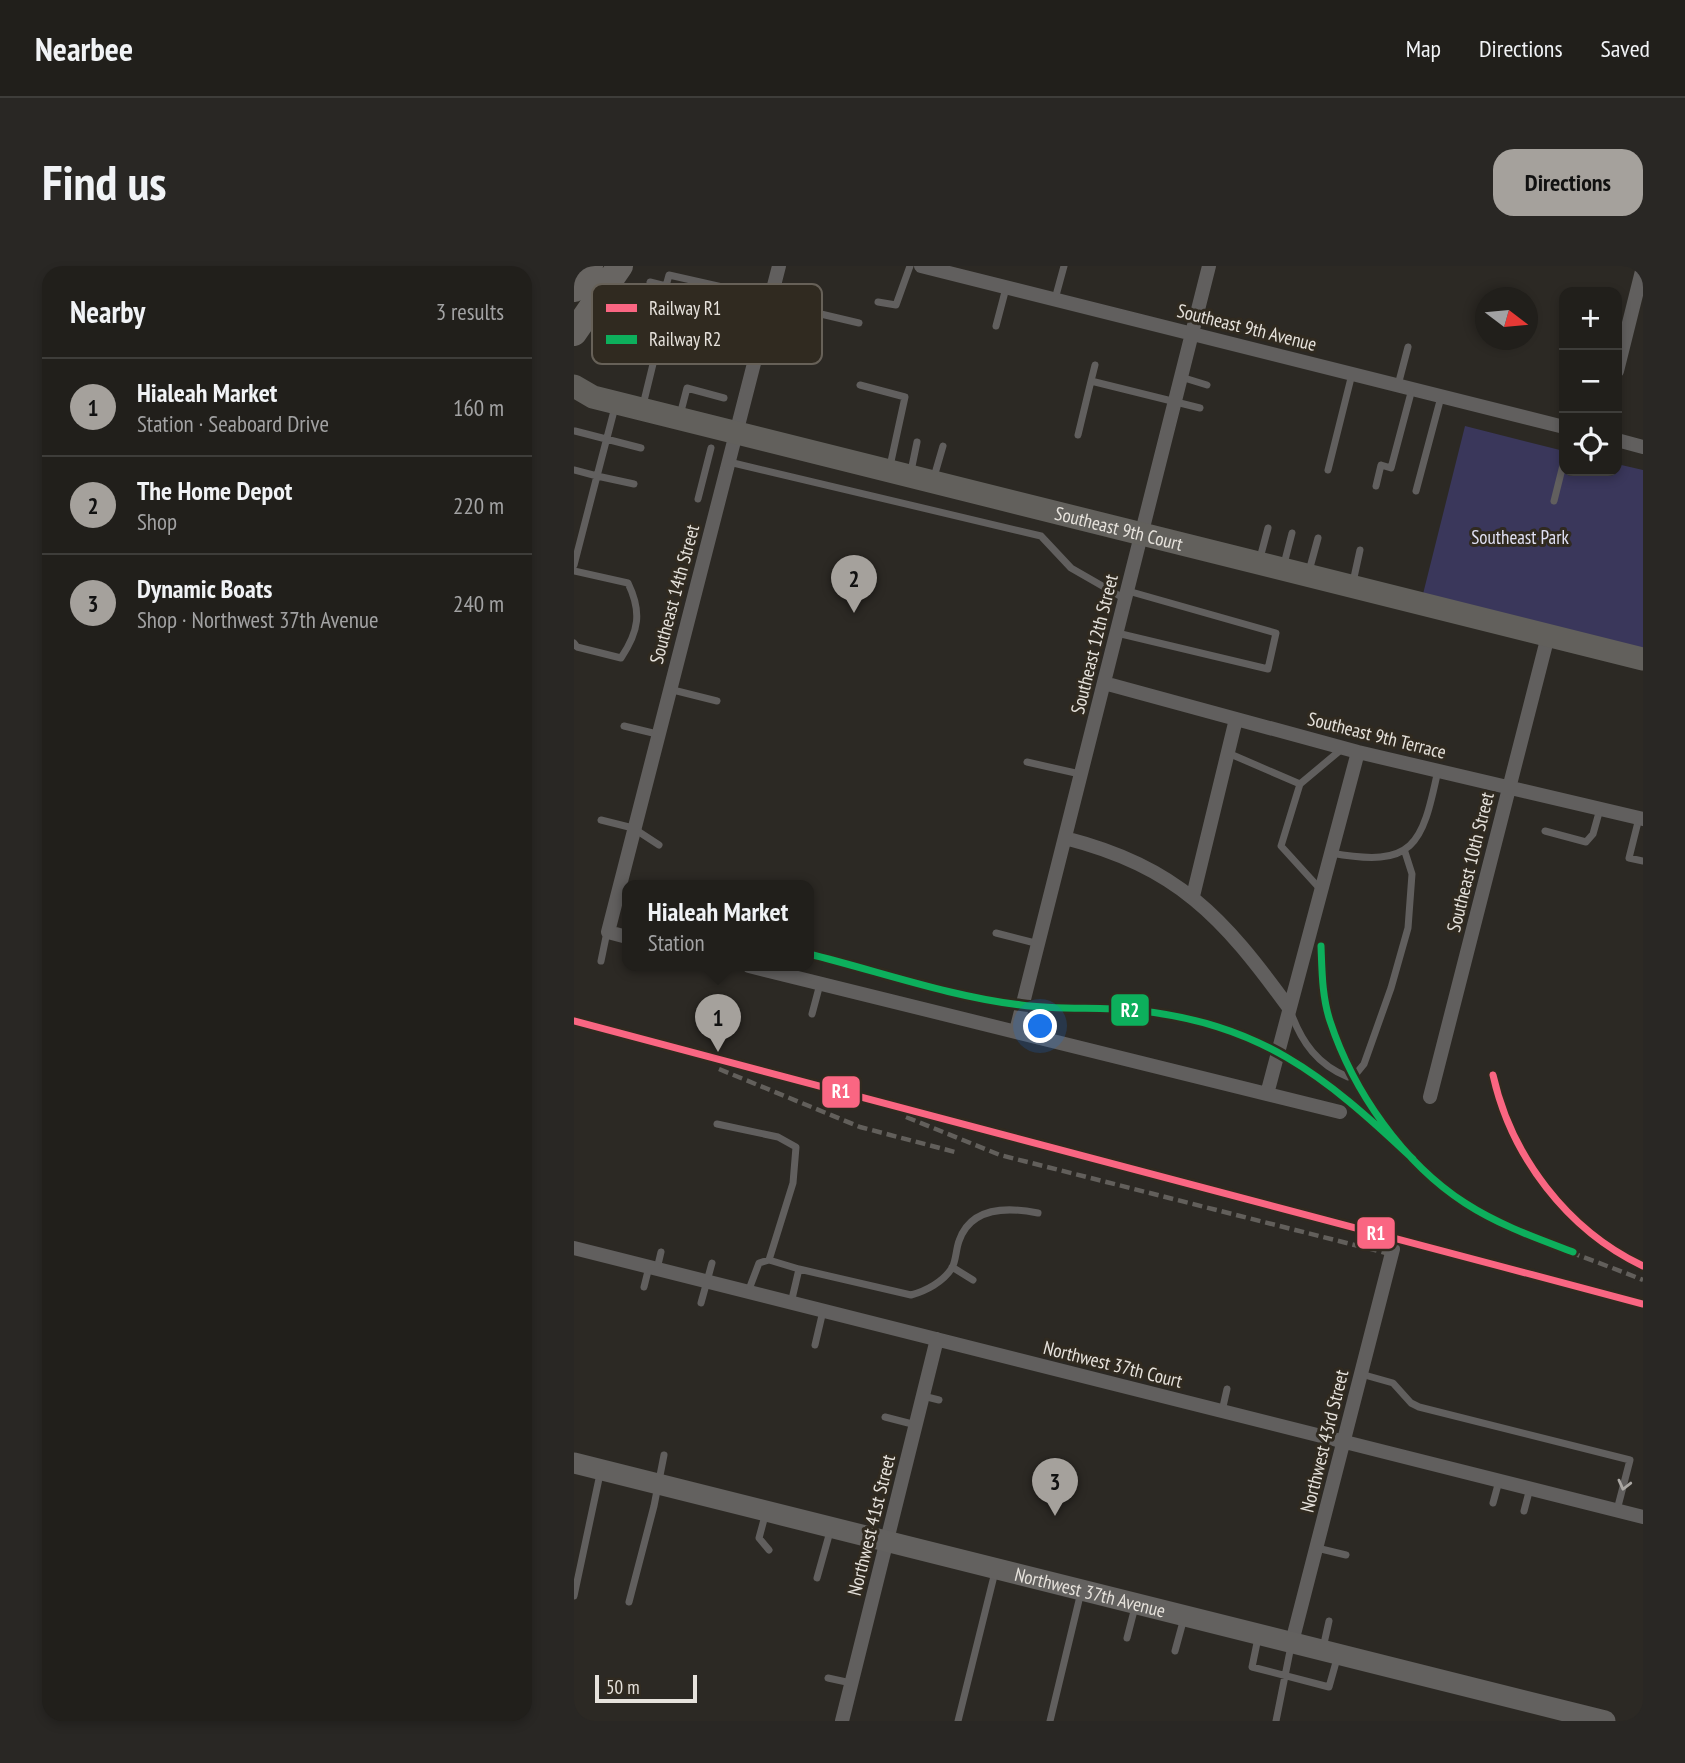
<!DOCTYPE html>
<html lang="en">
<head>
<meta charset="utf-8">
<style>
	:root { --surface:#211f1b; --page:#292724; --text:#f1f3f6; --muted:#a2a2a3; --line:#3e3d3a; --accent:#a5a19c }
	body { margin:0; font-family:"PT Sans Narrow",sans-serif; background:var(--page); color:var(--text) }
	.controls { position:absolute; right:21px; top:21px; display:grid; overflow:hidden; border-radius:14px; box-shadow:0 4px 10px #0003 }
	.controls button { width:63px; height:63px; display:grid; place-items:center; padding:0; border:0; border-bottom:2px solid var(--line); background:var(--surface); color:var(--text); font:35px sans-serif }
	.compass { position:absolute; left:901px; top:21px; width:63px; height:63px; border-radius:50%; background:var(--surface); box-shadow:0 4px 10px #0003; rotate:106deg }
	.scale { position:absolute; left:21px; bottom:18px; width:102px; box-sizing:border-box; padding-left:7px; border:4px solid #e6e2dc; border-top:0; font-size:19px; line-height:24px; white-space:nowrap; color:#e6e2dc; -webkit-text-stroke:5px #302a20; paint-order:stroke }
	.you { position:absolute; left:467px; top:761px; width:24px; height:24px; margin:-18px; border:5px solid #fff; border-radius:50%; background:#1a73e8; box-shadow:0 0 0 10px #1a73e833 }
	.badge { display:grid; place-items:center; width:46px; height:46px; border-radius:50%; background:var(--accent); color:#111; font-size:23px; font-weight:700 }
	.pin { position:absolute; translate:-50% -58px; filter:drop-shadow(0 2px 4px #0008) }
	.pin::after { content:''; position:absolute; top:37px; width:24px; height:21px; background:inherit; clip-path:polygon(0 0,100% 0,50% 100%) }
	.popup { position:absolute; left:48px; top:614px; width:192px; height:91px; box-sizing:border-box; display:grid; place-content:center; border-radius:14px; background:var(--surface); filter:drop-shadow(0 2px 5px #0005); font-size:23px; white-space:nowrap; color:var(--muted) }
	.popup b { font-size:26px; color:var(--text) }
	.popup::after { content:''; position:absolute; left:50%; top:100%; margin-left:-14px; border:14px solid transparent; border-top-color:var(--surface) }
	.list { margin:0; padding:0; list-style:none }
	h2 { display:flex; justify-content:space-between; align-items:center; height:91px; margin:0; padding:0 28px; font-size:30px }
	h2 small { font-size:23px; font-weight:400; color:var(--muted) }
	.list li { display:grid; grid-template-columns:46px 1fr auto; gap:21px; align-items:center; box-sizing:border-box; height:98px; padding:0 28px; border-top:2px solid var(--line) }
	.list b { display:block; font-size:26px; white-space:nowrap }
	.list p { margin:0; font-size:23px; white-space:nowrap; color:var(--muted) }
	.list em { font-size:23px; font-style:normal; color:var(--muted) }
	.icon { flex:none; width:38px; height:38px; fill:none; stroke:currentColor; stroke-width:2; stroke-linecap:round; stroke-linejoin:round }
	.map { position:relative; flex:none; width:1069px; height:1455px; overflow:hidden; border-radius:21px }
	header { display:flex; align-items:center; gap:42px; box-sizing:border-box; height:98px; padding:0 35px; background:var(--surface); border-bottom:2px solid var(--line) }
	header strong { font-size:33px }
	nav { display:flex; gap:38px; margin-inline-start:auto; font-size:24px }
	.intro { display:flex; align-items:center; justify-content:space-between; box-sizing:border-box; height:168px; padding:0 42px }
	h1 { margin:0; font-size:49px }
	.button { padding:18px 32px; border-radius:21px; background:var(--accent); color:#111; font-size:24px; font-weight:700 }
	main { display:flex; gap:42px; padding:0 42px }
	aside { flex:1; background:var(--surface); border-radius:21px; box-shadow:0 4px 10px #0003 }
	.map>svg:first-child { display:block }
	.green { fill:#3a375b }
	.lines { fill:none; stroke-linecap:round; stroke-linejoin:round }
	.lane { stroke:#615f5e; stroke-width:7 }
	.street { stroke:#615f5e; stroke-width:14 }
	.secondary { stroke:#63615f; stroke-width:21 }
	.primary { stroke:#62605c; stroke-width:23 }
	.highway { stroke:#686562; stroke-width:26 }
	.rail { stroke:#625f5b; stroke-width:4.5; stroke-dasharray:10 5; stroke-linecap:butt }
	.rail-1-casing { stroke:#302a20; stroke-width:12 }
	.rail-2-casing { stroke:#302a20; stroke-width:12 }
	.rail-1 { stroke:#fa6682; stroke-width:7 }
	.rail-2 { stroke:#0daf5c; stroke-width:7 }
	.oneway { stroke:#aaa7a3 }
	.labels { text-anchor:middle; stroke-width:6; stroke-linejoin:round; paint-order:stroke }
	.street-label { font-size:19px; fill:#e6e2dc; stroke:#302a20 }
	.park-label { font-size:19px; fill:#e0e0f3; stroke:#302a20 }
	.key { fill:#302a20; stroke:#676158; stroke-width:2 }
	.key-label { font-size:19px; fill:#e6e2dc }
	.line-badge { stroke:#302a20; stroke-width:2.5 }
	.badge-label { font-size:19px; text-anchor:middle; font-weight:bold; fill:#fff }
</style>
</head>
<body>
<header>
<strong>Nearbee</strong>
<nav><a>Map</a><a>Directions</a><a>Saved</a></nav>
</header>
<div class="intro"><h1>Find us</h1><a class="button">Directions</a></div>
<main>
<aside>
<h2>Nearby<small>3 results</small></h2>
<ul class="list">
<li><span class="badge">1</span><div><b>Hialeah Market</b><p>Station · Seaboard Drive</p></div><em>160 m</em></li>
<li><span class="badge">2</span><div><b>The Home Depot</b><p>Shop</p></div><em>220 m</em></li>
<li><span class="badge">3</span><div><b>Dynamic Boats</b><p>Shop · Northwest 37th Avenue</p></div><em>240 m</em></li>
</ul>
</aside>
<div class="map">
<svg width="1069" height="1455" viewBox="0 0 1069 1455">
	<rect width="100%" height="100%" fill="#2c2924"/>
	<!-- green -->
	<path class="green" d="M891 160 990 185V205H1043V198L1069 204V383L849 328Z"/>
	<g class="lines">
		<!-- lane -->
		<path class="lane" d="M76 16 92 20 95 9 197 32
			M481 33 490 0
			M196 36 285 57
			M304 36 322 39 336 0
			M422 60 432 22
			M607 111 633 119
			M517 115 521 99
			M286 119 331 131 316 200
			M824 119 834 81
			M69 139 89 57 71 53
			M106 149 113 122 150 132
			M1 165 67 182
			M504 169 517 115 626 142
			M155 196 467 270 497 302 551 333
			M0 204 23 210 41 141
			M754 204 778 108
			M337 205 343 176
			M360 211 369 180
			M802 220 807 199 817 202 838 123
			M842 225 867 131
			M124 233 137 182
			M980 235 990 195
			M686 292 694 262
			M710 298 718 267
			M0 299 23 210 60 218
			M0 305 54 317C68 346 65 365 47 392L3 381 0 377
			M735 305 744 272
			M779 316 786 284
			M543 367 694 403 702 367 554 325
			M95 423 143 435
			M50 460 83 468
			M654 487 726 518 769 482
			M453 496 506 508
			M726 518 707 580 747 624
			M1065 552 1055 592 1069 595
			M27 554 59 562 85 579
			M971 565 1012 576 1019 568 1026 543
			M757 587C840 602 848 580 864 504
			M422 667 465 678
			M27 695 33 666
			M717 747C728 777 744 799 774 811L781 809 790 798 817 722 834 662 838 608 831 586
			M238 748 246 718
			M143 858 204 871 222 881 219 917 195 994
			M378 1001 399 1014
			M83 1003 87 986
			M225 1003 337 1029C352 1025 369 1016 378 1002 382 995 382 983 385 975 397 940 434 941 464 947
			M70 1021 75 1001
			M174 1026 185 997 195 994 225 1003 217 1037
			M127 1037 138 997
			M241 1079 249 1045
			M787 1108 819 1117 837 1137 845 1141 1056 1194 1043 1244
			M349 1130 365 1134
			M648 1145 653 1123
			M311 1151 342 1159
			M919 1237 925 1215
			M950 1245 956 1222
			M192 1246 185 1272 195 1284
			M743 1282 772 1289
			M243 1312 257 1262
			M0 1330 26 1208
			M55 1336 80 1240 90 1189
			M553 1372 561 1341
			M684 1372 678 1401 755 1421 764 1389
			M749 1382 755 1355
			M601 1385 610 1352
			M254 1412 277 1417
			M384 1455 421 1306
			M476 1455 507 1326
			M702 1455 717 1380"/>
		<!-- street -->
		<path class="street" d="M347 0 990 161
			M1043 105 1069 1
			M1043 174 1069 181
			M530 417 784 486 1069 553
			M491 572C604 601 649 651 715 742
			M619 630 662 453
			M53 671 34 666 205 0
			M175 700 766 846
			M442 765 635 0
			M693 828 784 486
			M856 831 974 370
			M0 982 1069 1251
			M718 1376 819 983
			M268 1455 363 1073"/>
		<!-- secondary -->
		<path class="secondary" id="s1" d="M0 1197 1031 1455"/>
		<!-- primary -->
		<path class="primary" id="s2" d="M0 120 19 131 1069 393"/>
		<!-- highway -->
		<path class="highway" d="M0 23 16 0
			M0 67 46 0"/>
		<!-- rail -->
		<path class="rail" d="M747 680C750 750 771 804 813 861
			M235 688C304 705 377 731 447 739 484 744 522 741 559 744 686 757 749 808 839 893
			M0 755 1069 1038
			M145 803 286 861 381 886
			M919 809C937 890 993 964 1069 1000
			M332 851 426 889 812 987
			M832 885C891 957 986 980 1069 1014"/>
		<!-- rail-1 casing -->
		<g class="rail-1-casing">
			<path id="rail-1" d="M0 755 1069 1038
				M919 809C937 890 993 964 1069 1000"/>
		</g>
		<!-- rail-2 casing -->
		<g class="rail-2-casing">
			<path id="rail-2" d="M747 680C748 705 748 731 756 755 779 825 829 897 891 937 925 959 962 972 999 986
				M235 688C304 705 377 731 447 739 484 744 522 741 559 744 686 757 749 808 839 893"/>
		</g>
		<!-- rail-1 -->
		<use href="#rail-1" class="rail-1"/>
		<!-- rail-2 -->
		<use href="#rail-2" class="rail-2"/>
	</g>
	<!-- one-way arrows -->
	<defs><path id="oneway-chevron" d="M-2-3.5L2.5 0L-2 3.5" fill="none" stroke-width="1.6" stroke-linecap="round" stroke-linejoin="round" transform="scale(1.75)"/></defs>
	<use class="oneway" href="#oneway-chevron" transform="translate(1050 1219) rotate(104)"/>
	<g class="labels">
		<!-- street labels -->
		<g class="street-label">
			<text transform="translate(673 61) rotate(14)" y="7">Southeast 9th Avenue</text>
			<text dy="7" stroke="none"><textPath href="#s2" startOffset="564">Southeast 9th Court</textPath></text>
			<text transform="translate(100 328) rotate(-75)" y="7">Southeast 14th Street</text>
			<text transform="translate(520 378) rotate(-76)" y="7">Southeast 12th Street</text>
			<text transform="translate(803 469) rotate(14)" y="7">Southeast 9th Terrace</text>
			<text transform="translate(896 596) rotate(-76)" y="7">Southeast 10th Street</text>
			<text transform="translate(539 1098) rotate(14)" y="7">Northwest 37th Court</text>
			<text transform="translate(750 1175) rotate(-76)" y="7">Northwest 43rd Street</text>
			<text transform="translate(297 1259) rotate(-76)" y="7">Northwest 41st Street</text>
			<text dy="7" stroke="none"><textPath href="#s1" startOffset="532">Northwest 37th Avenue</textPath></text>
		</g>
		<!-- park labels -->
		<g class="park-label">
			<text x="946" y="278">Southeast Park</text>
		</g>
	</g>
	<!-- legend -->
	<rect x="18" y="18" width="230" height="80" rx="10" class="key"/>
	<rect x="32" y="38" width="31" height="8" fill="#fa6682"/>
	<rect x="32" y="69" width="31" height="9" fill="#0daf5c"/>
	<g class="key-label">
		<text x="75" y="49">Railway R1</text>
		<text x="75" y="80">Railway R2</text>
	</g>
	<g class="line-badge">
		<rect x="536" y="727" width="40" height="34" rx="7" fill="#0daf5c"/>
		<rect x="247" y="809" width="40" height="34" rx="7" fill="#fa6682"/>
		<rect x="782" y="950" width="40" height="34" rx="7" fill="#fa6682"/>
	</g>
	<g class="badge-label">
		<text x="556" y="751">R2</text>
		<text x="267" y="832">R1</text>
		<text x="802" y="974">R1</text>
	</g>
</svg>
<div class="controls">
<button>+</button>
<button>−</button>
<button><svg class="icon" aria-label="locate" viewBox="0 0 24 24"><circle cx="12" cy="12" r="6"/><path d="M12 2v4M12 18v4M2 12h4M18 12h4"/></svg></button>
</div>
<svg class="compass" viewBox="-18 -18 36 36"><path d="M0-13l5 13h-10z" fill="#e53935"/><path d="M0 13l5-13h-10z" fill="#a2a2a3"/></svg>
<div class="scale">50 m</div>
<div class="you"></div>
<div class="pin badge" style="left:144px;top:786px">1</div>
<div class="popup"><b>Hialeah Market</b>Station</div>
<div class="pin badge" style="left:280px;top:347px">2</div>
<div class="pin badge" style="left:481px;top:1250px">3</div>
</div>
</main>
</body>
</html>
